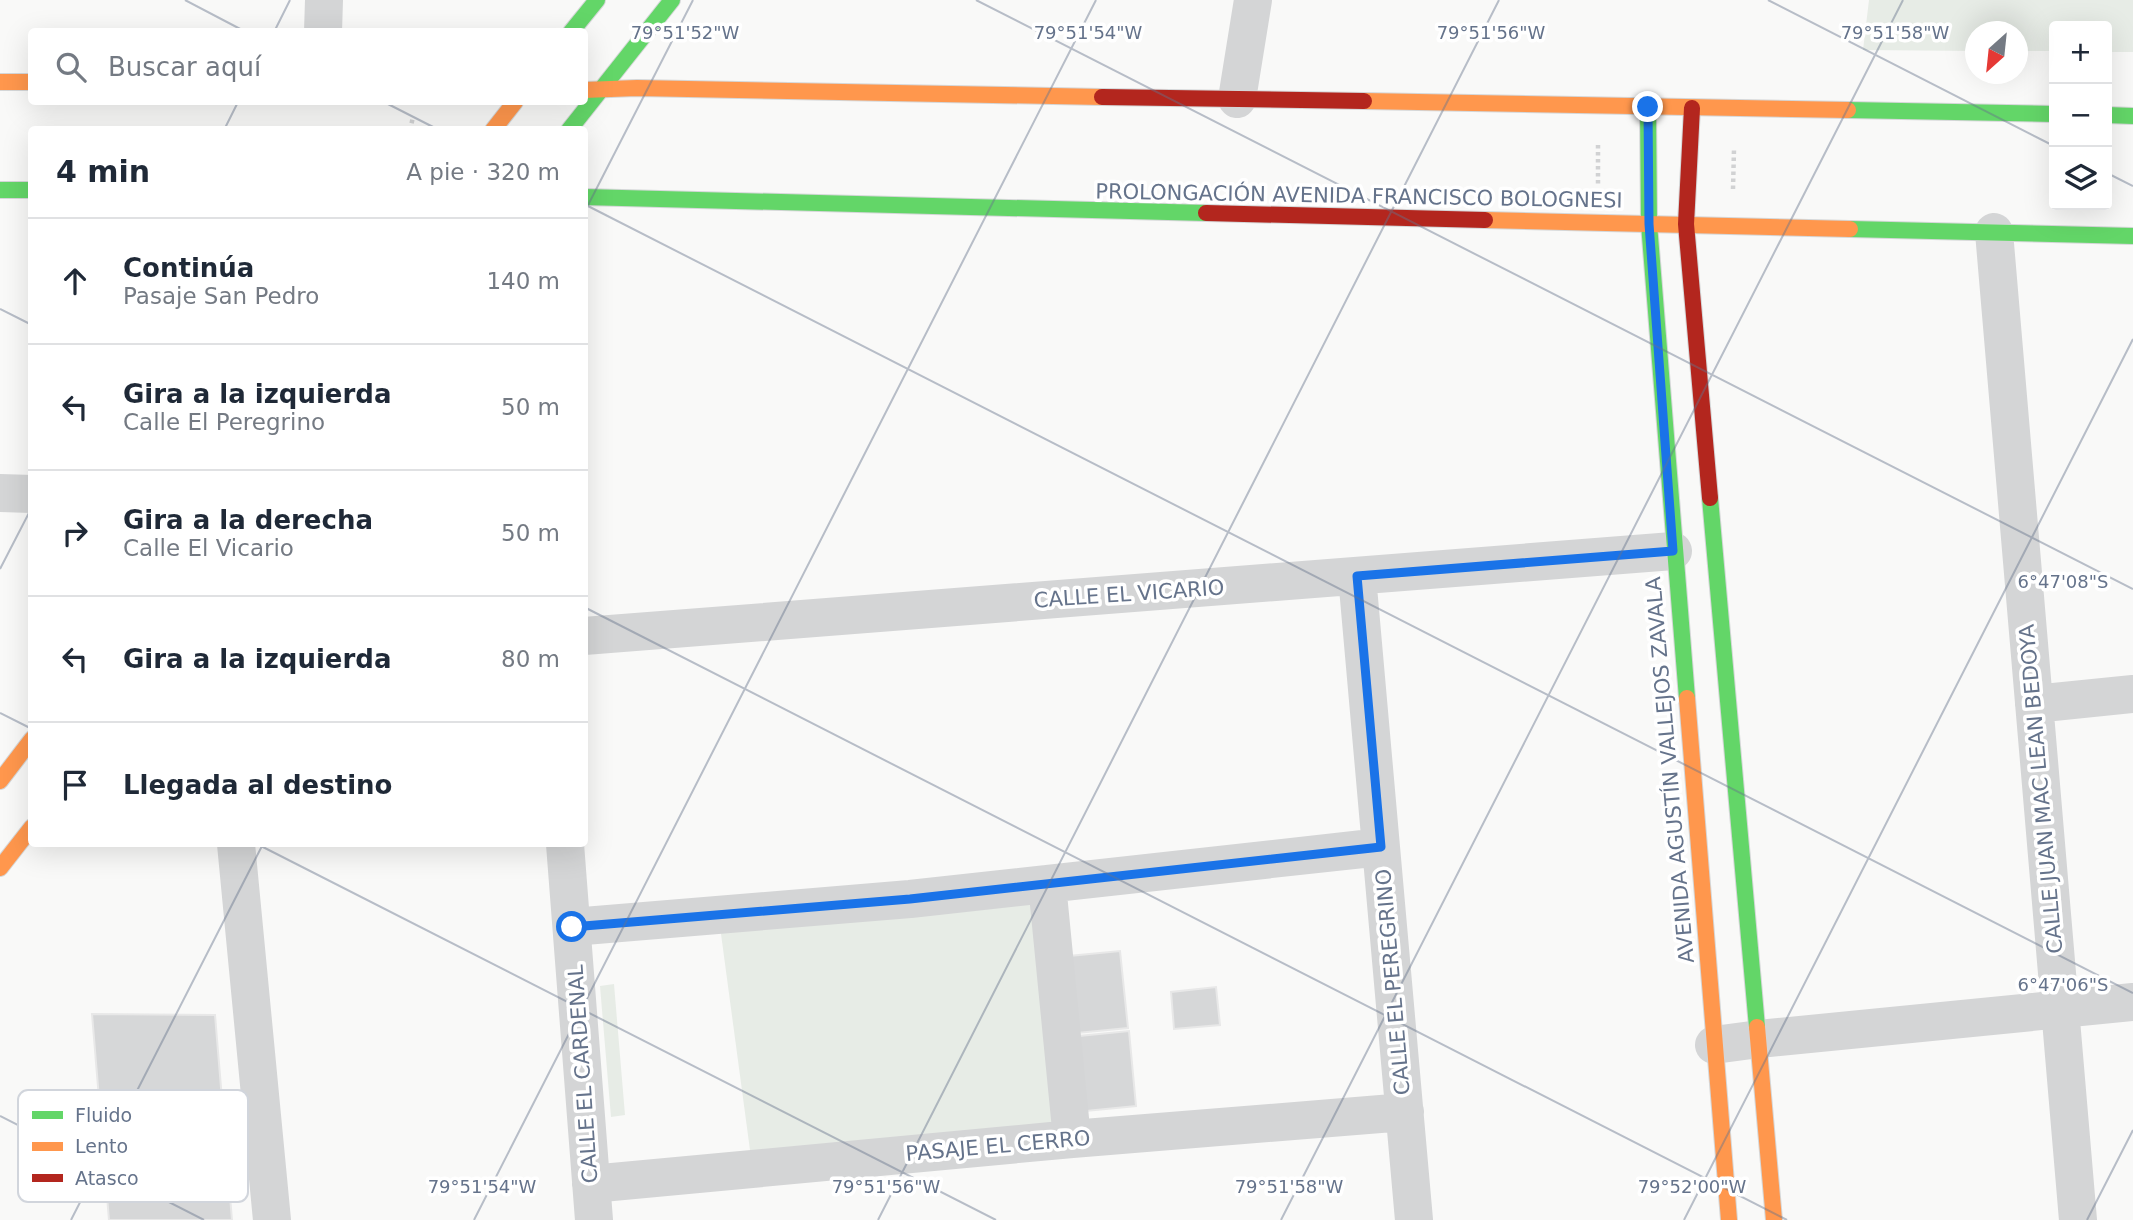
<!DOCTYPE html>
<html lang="es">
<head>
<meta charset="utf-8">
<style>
	:root { --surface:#fff; --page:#f6f6f7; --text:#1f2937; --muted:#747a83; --line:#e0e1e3 }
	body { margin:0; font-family:"DejaVu Sans",sans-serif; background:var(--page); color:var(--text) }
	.controls { position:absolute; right:21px; top:21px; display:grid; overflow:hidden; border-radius:7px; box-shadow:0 7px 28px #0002 }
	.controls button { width:63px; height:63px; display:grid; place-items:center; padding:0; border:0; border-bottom:2px solid var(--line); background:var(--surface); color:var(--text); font:35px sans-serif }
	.compass { position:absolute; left:1965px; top:21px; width:63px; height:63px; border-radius:50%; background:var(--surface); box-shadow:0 7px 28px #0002; rotate:207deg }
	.stop { position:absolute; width:21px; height:21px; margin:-16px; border:5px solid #1a73e8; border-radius:50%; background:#fff }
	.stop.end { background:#1a73e8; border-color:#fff; box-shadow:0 2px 7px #0008 }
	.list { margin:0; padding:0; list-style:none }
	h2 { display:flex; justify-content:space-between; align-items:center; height:91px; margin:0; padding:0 28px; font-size:30px }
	h2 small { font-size:23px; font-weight:400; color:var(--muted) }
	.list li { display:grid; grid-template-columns:46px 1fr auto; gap:21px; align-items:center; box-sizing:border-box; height:126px; padding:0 28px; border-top:2px solid var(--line) }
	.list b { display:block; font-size:26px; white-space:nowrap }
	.list p { margin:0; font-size:23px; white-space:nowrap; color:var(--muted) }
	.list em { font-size:23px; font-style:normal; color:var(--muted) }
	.icon { flex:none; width:38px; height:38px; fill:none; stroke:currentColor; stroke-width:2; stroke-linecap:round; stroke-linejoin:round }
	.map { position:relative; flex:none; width:2133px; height:1220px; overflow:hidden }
	.search { position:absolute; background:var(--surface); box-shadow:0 7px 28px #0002; left:28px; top:28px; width:560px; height:77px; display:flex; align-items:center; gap:18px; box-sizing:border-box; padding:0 24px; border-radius:7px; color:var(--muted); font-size:26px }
	.panel { position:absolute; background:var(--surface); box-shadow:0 7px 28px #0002; left:28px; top:126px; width:560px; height:721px; border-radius:7px }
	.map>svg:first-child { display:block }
	.green { fill:#e7ece6 }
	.building { fill:#d6d7d8; stroke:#e8e8e8; stroke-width:2 }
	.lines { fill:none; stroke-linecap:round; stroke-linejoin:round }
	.fast-casing { stroke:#d5d7d8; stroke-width:18 }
	.slow-casing { stroke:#d5d7d8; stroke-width:18 }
	.jam-casing { stroke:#d5d7d8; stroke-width:18 }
	.path { stroke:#d1d2d3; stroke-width:4.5; stroke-dasharray:3.5 3.5; stroke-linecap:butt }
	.street { stroke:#d4d5d6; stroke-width:38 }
	.fast { stroke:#63d668; stroke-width:16 }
	.slow { stroke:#ff974d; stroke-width:16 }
	.jam { stroke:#b3261e; stroke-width:16 }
	.route { stroke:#1a73e8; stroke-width:9 }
	.ticks { fill:none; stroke:#65738b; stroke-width:2; stroke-opacity:0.45 }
	.labels { text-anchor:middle; stroke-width:7; stroke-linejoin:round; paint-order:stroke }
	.street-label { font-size:21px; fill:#65738b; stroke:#fff }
	.key { fill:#fff; stroke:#d1d5dc; stroke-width:2 }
	.key-label { font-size:19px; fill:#65738b }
	.ticks-label { font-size:18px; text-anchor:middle; fill:#65738b; stroke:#fff; stroke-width:7; stroke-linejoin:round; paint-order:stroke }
</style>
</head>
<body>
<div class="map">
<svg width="2133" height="1220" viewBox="0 0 2133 1220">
	<rect width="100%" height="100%" fill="#f9f9f8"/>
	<!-- green -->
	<path class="green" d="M1869 0H2133V52H2107V26H2054V51H2018V32H1976L1975 51 1863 50Z
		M1040 893 1063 1134 752 1165 719 919Z
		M614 984 625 1115 611 1117 600 986Z"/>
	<!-- building -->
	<path class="building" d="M1120 951 1128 1028 1077 1033 1069 956Z
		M1216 987 1220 1025 1174 1029 1171 992Z
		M92 1014 215 1015 232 1220H109Z
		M1129 1031 1136 1106 1086 1111 1079 1036Z"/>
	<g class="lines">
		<!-- fast casing -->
		<g class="fast-casing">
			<path id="fast" d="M571 32 597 0
				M1648 107 1649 224 1687 698
				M1848 110 2054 114
				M2107 115 2133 116
				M569 130 672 0
				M0 190H32
				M584 197 1206 213
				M1850 229 2133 236
				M1710 498 1757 1027"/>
		</g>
		<!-- slow casing -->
		<g class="slow-casing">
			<path id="slow" d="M0 82H32
				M584 90 637 88 1102 97
				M1364 101 1848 110
				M493 130 515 102
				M1485 220 1850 229
				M1687 698 1729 1220
				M0 781 32 739
				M0 868 32 827
				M1757 1027 1774 1220"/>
		</g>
		<!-- jam casing -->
		<g class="jam-casing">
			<path id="jam" d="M1102 97 1364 101
				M1692 108 1686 224 1710 498
				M1206 213 1485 220"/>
		</g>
		<!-- path -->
		<path class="path" d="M410 130 413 117
			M1598 145V185
			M1733 189 1734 149"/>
		<!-- street -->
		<path class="street" d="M323 32 324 0
			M1237 99 1253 0
			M1994 232 2078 1220
			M0 493 32 494
			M1357 576 1414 1220
			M584 636 1673 551
			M2034 704 2133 694
			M236 844 272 1220
			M565 844 594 1220
			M1047 884 1072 1139
			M572 927 910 899 1381 847
			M1714 1045 1759 1039 2133 1002
			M591 1184 1072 1139 1405 1112"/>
		<!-- fast -->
		<use href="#fast" class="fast"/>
		<!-- slow -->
		<use href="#slow" class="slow"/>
		<!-- jam -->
		<use href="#jam" class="jam"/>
	</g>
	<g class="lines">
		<!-- route -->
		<path class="route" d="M572 927 910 899 1381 847 1357 576 1673 551 1649 224 1648 107"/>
	</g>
	<!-- ticks -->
	<path class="ticks" d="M185 0 246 32M976 0 2133 589M1768 0 2054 146M274 32 290 0M384 102 439 130M224 130 238 102M2107 173 2133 186M584 204 2133 993M584 213 693 0M0 309 32 325M0 569 32 507M584 607 1787 1220M0 713 32 729M257 844 996 1220M0 1116 204 1220M71 1220 263 844M474 1220 1096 0M878 1220 1499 0M1281 1220 1903 0M1684 1220 2133 339M2087 1220 2133 1130"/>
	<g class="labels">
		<!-- street labels -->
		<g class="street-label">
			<text transform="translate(1359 196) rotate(1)" y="7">PROLONGACIÓN AVENIDA FRANCISCO BOLOGNESI</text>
			<text transform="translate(1129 594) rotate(-4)" y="7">CALLE EL VICARIO</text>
			<text transform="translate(1670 770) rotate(-95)" y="7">AVENIDA AGUSTÍN VALLEJOS ZAVALA</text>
			<text transform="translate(2041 789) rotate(-95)" y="7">CALLE JUAN MAC LEAN BEDOYA</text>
			<text transform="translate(1393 982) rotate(-95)" y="7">CALLE EL PEREGRINO</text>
			<text transform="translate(583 1074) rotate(-94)" y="7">CALLE EL CARDENAL</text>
			<text transform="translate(998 1146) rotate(-5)" y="7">PASAJE EL CERRO</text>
		</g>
	</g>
	<!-- legend -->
	<rect x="18" y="1090" width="230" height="112" rx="10" class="key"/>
	<rect x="32" y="1111" width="31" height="8" fill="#63d668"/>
	<rect x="32" y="1142" width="31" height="9" fill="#ff974d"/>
	<rect x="32" y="1174" width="31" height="8" fill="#b3261e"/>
	<g class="key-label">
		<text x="75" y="1122">Fluido</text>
		<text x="75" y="1153">Lento</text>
		<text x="75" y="1185">Atasco</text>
	</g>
	<g class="ticks-label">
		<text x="685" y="39">79°51'52"W</text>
		<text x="1088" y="39">79°51'54"W</text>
		<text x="1491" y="39">79°51'56"W</text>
		<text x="1895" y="39">79°51'58"W</text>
		<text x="2063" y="588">6°47'08"S</text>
		<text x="2063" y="991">6°47'06"S</text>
		<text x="482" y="1193">79°51'54"W</text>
		<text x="886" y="1193">79°51'56"W</text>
		<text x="1289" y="1193">79°51'58"W</text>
		<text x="1692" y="1193">79°52'00"W</text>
	</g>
</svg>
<div class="controls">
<button>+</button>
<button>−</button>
<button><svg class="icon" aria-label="layers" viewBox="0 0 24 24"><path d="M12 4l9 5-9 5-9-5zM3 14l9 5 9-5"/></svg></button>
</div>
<svg class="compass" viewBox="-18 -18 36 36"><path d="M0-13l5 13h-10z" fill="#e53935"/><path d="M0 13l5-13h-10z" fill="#747a83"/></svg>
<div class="stop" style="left:572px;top:927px"></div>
<div class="stop end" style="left:1648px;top:107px"></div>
<div class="search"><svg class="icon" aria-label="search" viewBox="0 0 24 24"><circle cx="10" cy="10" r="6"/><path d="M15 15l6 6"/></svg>Buscar aquí</div>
<section class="panel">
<h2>4 min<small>A pie · 320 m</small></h2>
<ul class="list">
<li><svg class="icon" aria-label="ahead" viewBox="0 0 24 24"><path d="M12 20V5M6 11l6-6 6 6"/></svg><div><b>Continúa</b><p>Pasaje San Pedro</p></div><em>140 m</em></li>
<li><svg class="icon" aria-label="left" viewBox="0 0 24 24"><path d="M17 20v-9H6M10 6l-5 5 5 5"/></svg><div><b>Gira a la izquierda</b><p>Calle El Peregrino</p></div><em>50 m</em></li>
<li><svg class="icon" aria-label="right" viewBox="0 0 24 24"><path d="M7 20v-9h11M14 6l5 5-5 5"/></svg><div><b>Gira a la derecha</b><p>Calle El Vicario</p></div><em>50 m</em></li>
<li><svg class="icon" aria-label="left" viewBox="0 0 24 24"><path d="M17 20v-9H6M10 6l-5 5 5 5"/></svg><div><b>Gira a la izquierda</b></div><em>80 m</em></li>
<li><svg class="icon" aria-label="arrive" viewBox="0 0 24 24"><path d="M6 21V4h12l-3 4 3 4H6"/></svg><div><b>Llegada al destino</b></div></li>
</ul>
</section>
</div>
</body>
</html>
